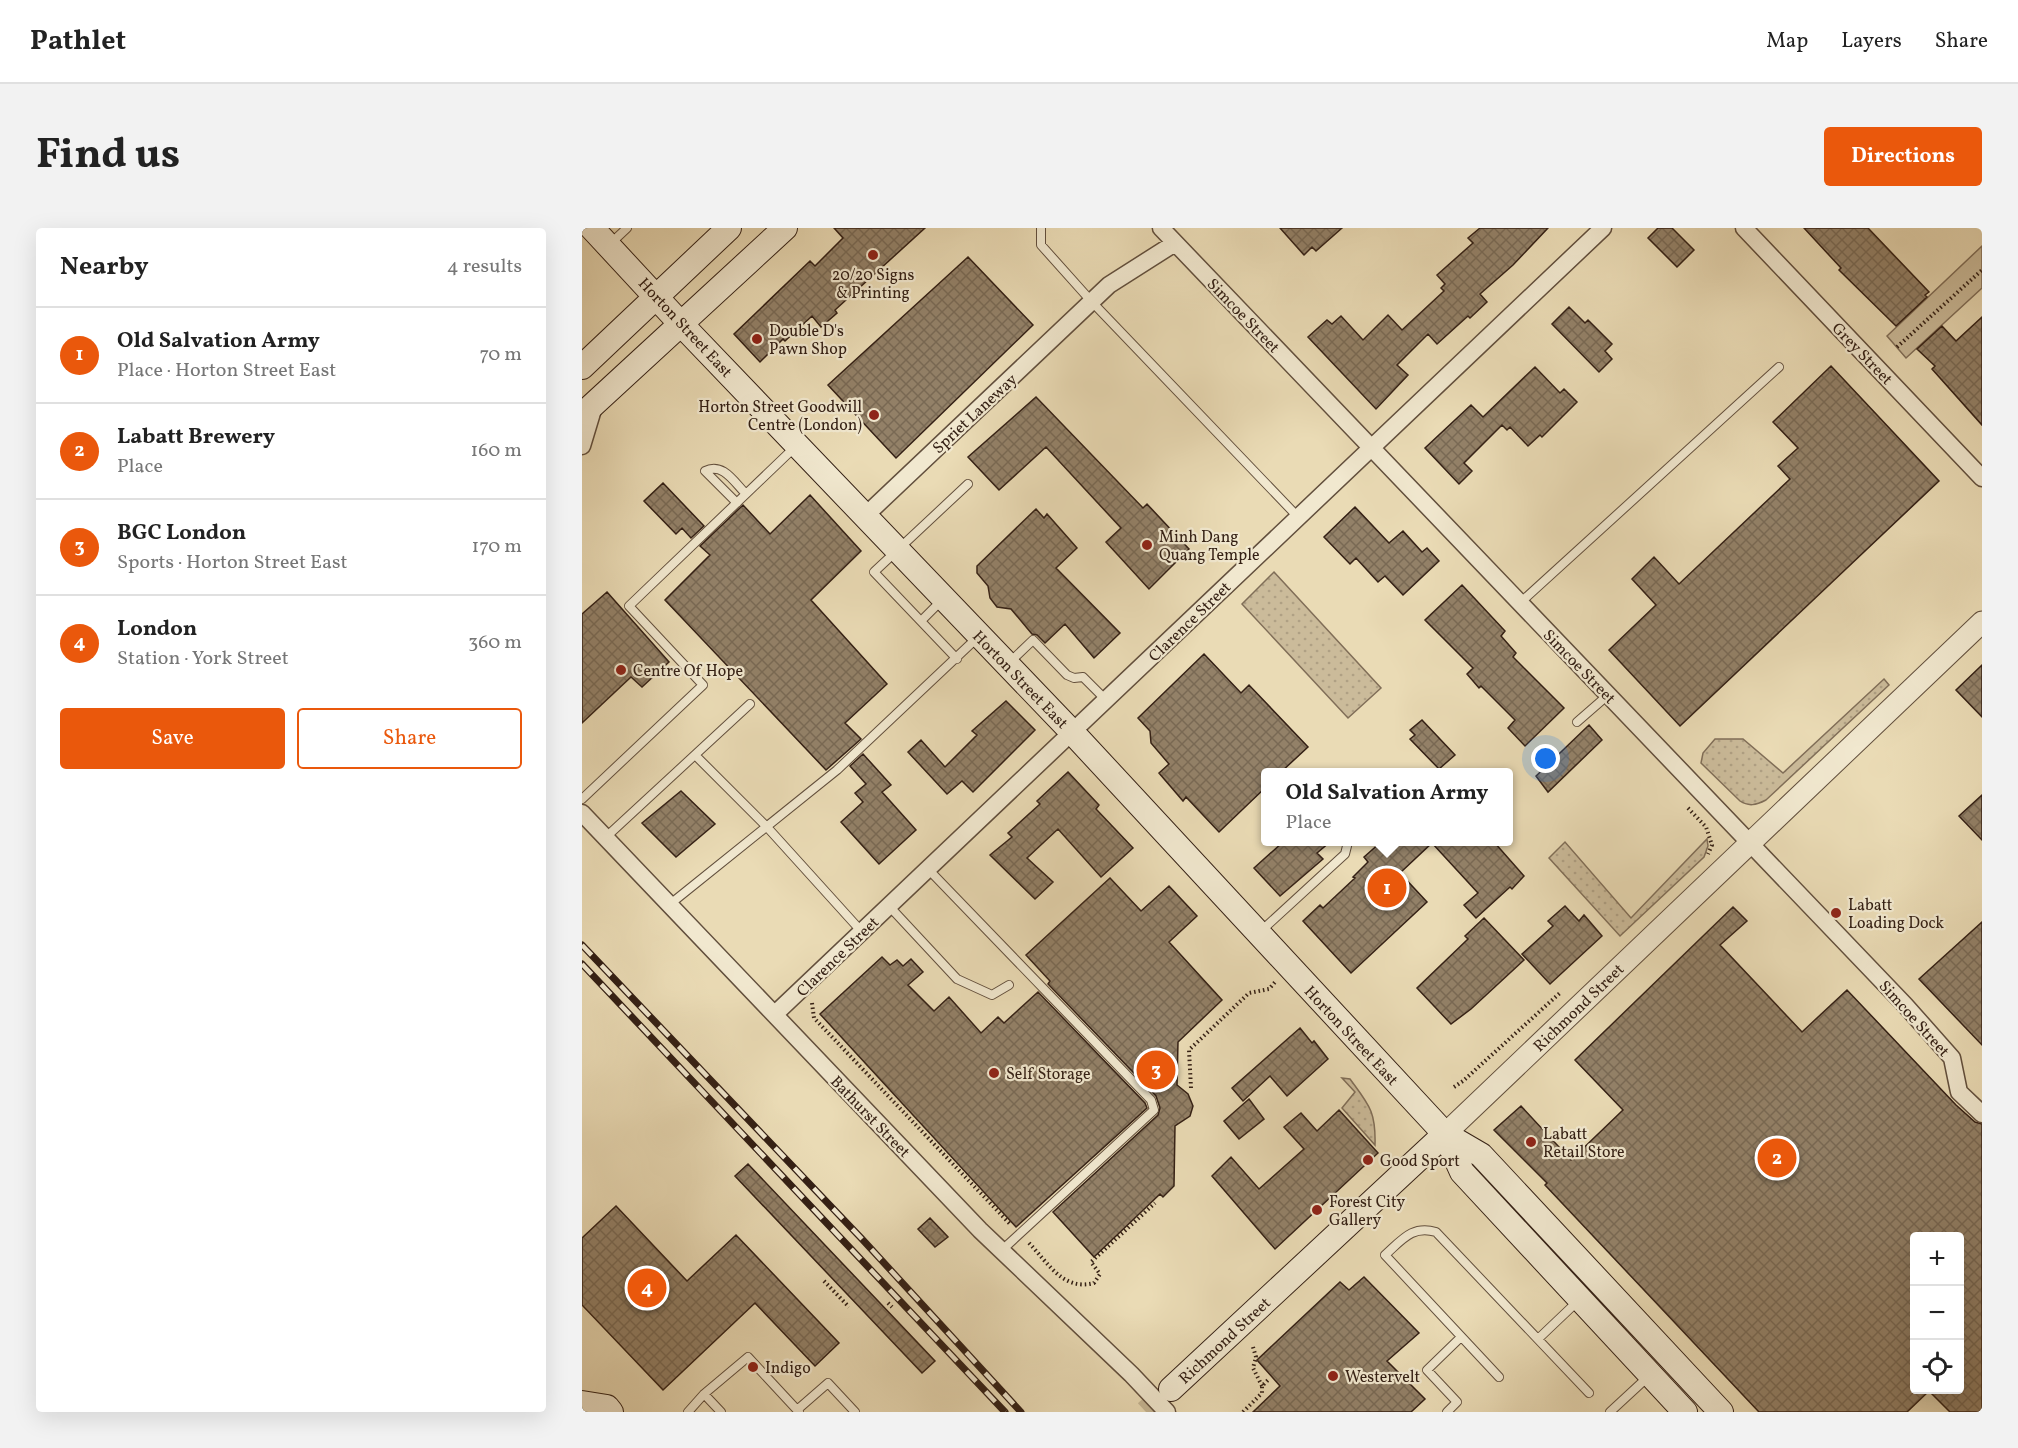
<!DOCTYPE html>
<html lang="en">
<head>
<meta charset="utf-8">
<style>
	:root { --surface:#fff; --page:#f2f2f2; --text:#222; --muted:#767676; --line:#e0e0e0; --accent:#ea580c }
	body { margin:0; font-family:Vollkorn,serif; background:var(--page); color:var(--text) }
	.controls { position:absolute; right:18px; bottom:18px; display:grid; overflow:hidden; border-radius:6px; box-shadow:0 6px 24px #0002 }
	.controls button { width:54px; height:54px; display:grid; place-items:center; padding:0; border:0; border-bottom:2px solid var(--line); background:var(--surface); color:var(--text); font:30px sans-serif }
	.you { position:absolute; left:964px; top:531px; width:21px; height:21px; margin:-15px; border:4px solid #fff; border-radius:50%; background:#1a73e8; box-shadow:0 0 0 9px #1a73e833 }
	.badge { display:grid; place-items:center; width:39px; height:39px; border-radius:50%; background:var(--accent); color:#fff; font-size:20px; font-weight:700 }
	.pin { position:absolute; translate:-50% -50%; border:3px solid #fff; box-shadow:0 2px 6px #0006 }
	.popup { position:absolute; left:679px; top:540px; width:252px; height:78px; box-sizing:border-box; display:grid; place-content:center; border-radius:6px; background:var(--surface); filter:drop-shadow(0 2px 4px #0005); font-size:20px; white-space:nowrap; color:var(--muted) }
	.popup b { font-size:22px; color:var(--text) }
	.popup::after { content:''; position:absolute; left:50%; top:100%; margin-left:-12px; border:12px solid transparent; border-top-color:var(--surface) }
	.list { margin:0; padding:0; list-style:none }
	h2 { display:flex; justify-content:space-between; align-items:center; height:78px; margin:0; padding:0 24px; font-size:26px }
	h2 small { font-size:20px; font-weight:400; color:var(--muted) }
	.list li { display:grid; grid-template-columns:39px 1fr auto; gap:18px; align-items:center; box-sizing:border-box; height:96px; padding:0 24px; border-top:2px solid var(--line) }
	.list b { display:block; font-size:22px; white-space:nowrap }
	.list p { margin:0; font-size:20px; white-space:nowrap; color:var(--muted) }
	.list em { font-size:20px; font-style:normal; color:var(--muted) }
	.actions { display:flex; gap:12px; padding:18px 24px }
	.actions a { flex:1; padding:14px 0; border:2px solid var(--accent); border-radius:6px; text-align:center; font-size:21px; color:var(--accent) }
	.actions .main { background:var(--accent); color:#fff }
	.icon { flex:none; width:33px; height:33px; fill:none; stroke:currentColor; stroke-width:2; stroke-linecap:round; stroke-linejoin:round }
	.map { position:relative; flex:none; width:1400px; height:1184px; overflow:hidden; border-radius:6px }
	header { display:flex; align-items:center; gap:36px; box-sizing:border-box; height:84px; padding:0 30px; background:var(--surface); border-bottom:2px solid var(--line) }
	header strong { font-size:28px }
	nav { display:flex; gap:33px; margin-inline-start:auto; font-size:21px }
	.intro { display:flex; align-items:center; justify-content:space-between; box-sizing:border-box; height:144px; padding:0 36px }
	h1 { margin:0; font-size:42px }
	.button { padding:15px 27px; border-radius:6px; background:var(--accent); color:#fff; font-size:21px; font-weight:700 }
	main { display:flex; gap:36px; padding:0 36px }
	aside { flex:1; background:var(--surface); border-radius:6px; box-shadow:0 6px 24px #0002 }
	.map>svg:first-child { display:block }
	.grass { fill:url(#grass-dots); stroke:#806e58; stroke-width:1.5 }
	.park { fill:#cbbb9a; stroke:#806e58; stroke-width:1.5 }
	.building { fill:url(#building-cross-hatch); stroke:#342015; stroke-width:1.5; fill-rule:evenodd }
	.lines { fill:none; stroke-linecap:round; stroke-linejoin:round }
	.secondary-tunnel { stroke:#c6b695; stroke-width:24; stroke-dasharray:24 12; stroke-linecap:butt }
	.service-casing { stroke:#624f3d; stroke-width:10 }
	.minor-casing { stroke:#624f3d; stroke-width:19 }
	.tertiary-casing { stroke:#624f3d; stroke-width:23 }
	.secondary-casing { stroke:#342015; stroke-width:26 }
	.path { stroke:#342015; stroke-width:4; stroke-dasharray:1.5 3; stroke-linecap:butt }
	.service { stroke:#f1e8cf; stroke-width:8 }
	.minor { stroke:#f1e8cf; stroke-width:16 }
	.tertiary { stroke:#f1e8cf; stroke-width:21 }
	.secondary { stroke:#f1e8cf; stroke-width:24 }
	.rail-casing { stroke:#342015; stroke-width:7 }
	.rail { stroke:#f1e8cf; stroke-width:4.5; stroke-dasharray:14; stroke-linecap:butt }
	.poi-dot { fill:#8f2418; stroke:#f1e8cf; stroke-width:2 }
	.labels { text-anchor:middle; stroke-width:4.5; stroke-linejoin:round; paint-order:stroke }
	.poi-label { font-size:16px; fill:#342015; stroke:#f1e8cf; text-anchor:start }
	.street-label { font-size:16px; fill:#342015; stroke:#f1e8cf }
</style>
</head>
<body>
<header>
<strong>Pathlet</strong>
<nav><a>Map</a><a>Layers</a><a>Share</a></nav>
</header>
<div class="intro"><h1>Find us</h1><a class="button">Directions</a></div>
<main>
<aside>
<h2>Nearby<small>4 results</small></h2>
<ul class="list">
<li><span class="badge">1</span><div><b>Old Salvation Army</b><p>Place · Horton Street East</p></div><em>70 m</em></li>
<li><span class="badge">2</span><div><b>Labatt Brewery</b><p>Place</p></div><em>160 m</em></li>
<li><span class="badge">3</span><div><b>BGC London</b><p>Sports · Horton Street East</p></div><em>170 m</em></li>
<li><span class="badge">4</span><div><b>London</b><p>Station · York Street</p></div><em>360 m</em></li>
</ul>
<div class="actions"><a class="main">Save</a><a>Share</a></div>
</aside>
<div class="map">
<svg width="1400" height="1184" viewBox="0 0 1400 1184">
	<defs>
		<pattern id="grass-dots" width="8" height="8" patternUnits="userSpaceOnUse" patternTransform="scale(1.5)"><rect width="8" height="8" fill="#cbbb9a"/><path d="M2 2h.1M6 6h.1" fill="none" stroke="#afa084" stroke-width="1.8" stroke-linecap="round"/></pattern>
		<pattern id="building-cross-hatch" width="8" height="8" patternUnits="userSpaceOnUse" patternTransform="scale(1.5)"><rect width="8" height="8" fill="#938168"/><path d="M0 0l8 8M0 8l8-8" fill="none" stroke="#796954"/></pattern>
	</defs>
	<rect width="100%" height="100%" fill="#eadbb5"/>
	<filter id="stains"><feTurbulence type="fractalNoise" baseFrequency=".00333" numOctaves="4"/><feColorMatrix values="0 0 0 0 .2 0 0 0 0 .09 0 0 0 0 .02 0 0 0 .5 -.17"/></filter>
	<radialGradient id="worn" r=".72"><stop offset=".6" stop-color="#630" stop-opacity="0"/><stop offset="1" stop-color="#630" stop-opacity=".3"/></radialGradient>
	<!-- grass -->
	<path class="grass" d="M692 344 799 460 766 490 660 376Z
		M1302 451 1307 457 1184 572C1174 577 1167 579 1158 573L1119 535 1121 525 1133 511H1161L1201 545Z
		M1125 611 1126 618 1122 629 1038 708 967 630 983 614 1049 690Z
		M760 850 768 851C787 877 794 883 793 917L760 880 773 864Z"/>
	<!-- park -->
	<path class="park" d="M1400 18V60L1324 130 1305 108Z"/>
	<!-- building -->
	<path class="building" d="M252 0H343L253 82 255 85 239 99 230 88 203 113 201 111 178 134 152 106 228 33 233 38 261 10Z
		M698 0H760L734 23 730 19 722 27Z
		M898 0H966L931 37 898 66 905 74 888 90 886 88 855 116 846 106 815 137 826 147 794 181 726 109 745 92 750 96 759 88 781 112 806 87 820 102 862 63 859 60 863 56 855 47 891 15 886 10Z
		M1076 0H1090L1112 22 1095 39 1066 10Z
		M1222 0H1286L1347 64 1343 67 1345 69 1314 98 1257 42 1259 40Z
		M386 29 451 97 314 230 246 157Z
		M987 79 1003 95 1006 92 1030 116 1023 123 1030 131 1017 144 970 96Z
		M1400 89V197L1350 141 1353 138 1335 121 1360 98 1374 113Z
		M1249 138 1357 253 1098 498 1027 422 1074 377 1050 351 1072 329 1097 356 1208 251 1196 238 1216 220 1191 194Z
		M953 139 978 165 982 161 995 174 960 209 958 207 946 218 928 199 925 202 920 197 882 235 890 243 877 256 843 220 889 177 901 189Z
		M454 169 561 280 565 276 607 321 567 361 524 314 539 300 464 219 417 262 386 229Z
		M81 255 122 298 109 310 100 300 94 306 62 273Z
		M228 267 279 323 229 372 305 456 263 495 279 511 244 542 83 372 128 327 118 318 161 277 188 306Z
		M773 279 807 315 821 303 840 324 845 320 857 333 821 367 803 348 796 354 774 330 768 336 742 309Z
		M454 281 462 290 465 286 495 320 474 340 538 405 512 430 483 396 463 415 455 407 450 406 429 381 415 379 408 370 406 358 395 345V338Z
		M880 357 923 403 919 408 934 425 931 429 982 480 943 518 926 500 933 492 899 458 897 460 885 446 891 440 843 392Z
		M25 364 87 434 60 459 49 449 0 495V386Z
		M622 426 659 465 667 457 726 519 699 544H684V559L637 604 604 569 601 573 577 545 587 536 569 515 568 503 556 490Z
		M1400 437V489L1374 462Z
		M424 473 453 502 391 564 380 553 365 566 326 524 339 512 363 539 395 507 390 503Z
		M840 492 873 527 857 541 828 511 833 507 828 502Z
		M1007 497 1020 512 966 564 954 548Z
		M281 526 309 557 300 564 334 602 297 636 259 594 281 574 273 565 284 556 268 538Z
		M486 544 517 577 514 581 551 620 519 649 476 601 445 630 471 654 453 671 408 627 430 609 426 605 458 576 455 573Z
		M99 563 133 596 94 629 60 595Z
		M1400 567V612L1377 588Z
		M701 614H748L735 625 741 631 698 668 672 640Z
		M799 614H912L942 648 930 661 928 659 894 690 882 677 896 665 850 615 818 645 845 674 769 745 721 693 738 677 741 680 773 650 771 649 786 634 782 629Z
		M528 650 559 683 587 658 615 688 587 714 640 772 596 814 595 857 606 866 611 878 608 888 593 898 592 958 581 969 578 966 512 1029 471 984 576 887 578 880 574 868 466 756 468 753 444 727Z
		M983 678 997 693 1002 687 1020 708 968 756 940 726 971 698 966 693Z
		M1151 679 1165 693 1138 717 1220 804 1265 762 1374 877 1393 894 1400 896V1184H1368L1347 1163 1325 1184H1177L963 957 965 955 912 902 939 878 989 932 1041 882 993 832ZM1332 1008H1377V1161H1332Z
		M902 690 942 732 889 781 869 796 835 760 886 711 883 708Z
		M1400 694V817L1337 751Z
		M300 729 308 737 315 732 321 738 329 731 341 744 326 757 352 783 367 769 399 805 416 789 422 795 456 764 563 875 565 880 434 999 238 786Z
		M718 800 730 815 732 813 746 831 705 868 688 848 661 873 650 860Z
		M667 871 682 891 657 911 642 893Z
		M757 882 796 925 693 1021 630 948 649 929 677 961 722 921 702 899 719 885 735 903Z
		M166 936 353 1133 340 1145 153 948Z
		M34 978 105 1053 154 1007 257 1115 233 1138 173 1075 81 1162 0 1077V1010Z
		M348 990 366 1009 353 1019 336 1001Z
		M782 1049 837 1105 805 1133 843 1171 829 1184H671L698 1158 675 1132 758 1054 767 1062Z"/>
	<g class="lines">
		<!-- secondary-tunnel -->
		<path class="secondary-tunnel" d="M564 1184 589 1161"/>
		<!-- service casing -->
		<g class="service-casing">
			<path id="service" d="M459 0V17L510 74 716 289
				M28 16 45 0
				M155 275 123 243C141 234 152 254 164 266
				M938 375 1197 139
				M339 393 360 372
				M375 431 292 344 386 256
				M427 435 451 412 485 447 492 450 501 449 524 472
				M995 494 1026 467
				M113 527 185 599 280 704
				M0 571 121 457 47 378 213 219
				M23 610 168 476
				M346 641 569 872 572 882 419 1023
				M87 677 255 542 397 408
				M307 678 375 751 410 767 427 757
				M678 704 763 626 766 614
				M956 1111 997 1072
				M917 1149 803 1027C820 1012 830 997 854 1004L1007 1165
				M215 1182 246 1155 273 1184
				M106 1184 122 1166
				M139 1184 122 1166 166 1129 217 1184
				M865 1184 875 1174 845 1142 879 1109
				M1028 1184 1068 1147"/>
		</g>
		<!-- minor casing -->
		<g class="minor-casing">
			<path id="minor" d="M579 0 1323 777 1370 830 1377 864 1400 886
				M1162 0 1400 250
				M0 218 13 175
				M283 288 527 57 593 15
				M0 585 398 1002 549 1146 585 1184
				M193 786 1021 0"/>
		</g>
		<!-- tertiary casing -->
		<g class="tertiary-casing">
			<path id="tertiary" d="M863 906 1400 394"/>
		</g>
		<!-- secondary casing -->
		<g class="secondary-casing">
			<path id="secondary" d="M10 0 99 96 490 504 863 906 899 927 1139 1184
				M0 139 147 0
				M0 187 203 0
				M863 906 880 944 1103 1184
				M589 1161 863 906
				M0 1175 25 1179 29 1184"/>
		</g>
		<!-- path -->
		<path class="path" d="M1315 119 1400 42
			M1106 580 1124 599 1130 617 1126 626
			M230 775 232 790 429 997
			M872 859 881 853 979 764
			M609 860 607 822 667 765 687 761 694 753
			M447 1015C467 1036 481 1063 512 1055L518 1046 509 1034 573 975
			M242 1053 267 1079
			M306 1075 310 1079
			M671 1119 674 1129 671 1140 680 1158
			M661 1184 680 1165V1158L687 1151"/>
		<!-- service -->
		<use href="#service" class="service"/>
		<!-- minor -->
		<use href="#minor" class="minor"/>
		<!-- tertiary -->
		<use href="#tertiary" class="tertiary"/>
		<!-- secondary -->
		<use href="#secondary" class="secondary"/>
		<!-- rail casing -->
		<g class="rail-casing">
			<path id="rail" d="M0 717 280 1011 439 1184
				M0 736 423 1184"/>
		</g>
		<!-- rail -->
		<use href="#rail" class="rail"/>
	</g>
	<!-- markers -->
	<g class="poi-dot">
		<circle cx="291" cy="27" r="6"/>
		<circle cx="175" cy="111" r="6"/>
		<circle cx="292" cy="187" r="6"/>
		<circle cx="565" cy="317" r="6"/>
		<circle cx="39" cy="442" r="6"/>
		<circle cx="1254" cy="685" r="6"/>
		<circle cx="412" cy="845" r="6"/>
		<circle cx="949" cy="914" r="6"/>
		<circle cx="786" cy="932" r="6"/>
		<circle cx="735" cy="982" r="6"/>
		<circle cx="171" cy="1139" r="6"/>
		<circle cx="751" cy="1148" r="6"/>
	</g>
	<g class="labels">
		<!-- poi labels -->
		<g class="poi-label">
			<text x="291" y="52" text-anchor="middle">20/20 Signs<tspan x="291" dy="18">&amp; Printing</tspan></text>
			<text x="187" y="108">Double D's<tspan x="187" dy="18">Pawn Shop</tspan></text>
			<text x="280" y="184" text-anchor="end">Horton Street Goodwill<tspan x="280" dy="18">Centre (London)</tspan></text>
			<text x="577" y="314">Minh Dang<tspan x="577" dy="18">Quang Temple</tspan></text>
			<text x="51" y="448">Centre Of Hope</text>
			<text x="1266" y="682">Labatt<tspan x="1266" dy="18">Loading Dock</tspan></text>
			<text x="424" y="851">Self Storage</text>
			<text x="961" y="911">Labatt<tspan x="961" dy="18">Retail Store</tspan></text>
			<text x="798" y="938">Good Sport</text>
			<text x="747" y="979">Forest City<tspan x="747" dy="18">Gallery</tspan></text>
			<text x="183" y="1145">Indigo</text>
			<text x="763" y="1154">Westervelt</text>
		</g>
		<!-- street labels -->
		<g class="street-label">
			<text transform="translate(662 87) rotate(46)" y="6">Simcoe Street</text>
			<text transform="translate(104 99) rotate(47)" y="6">Horton Street East</text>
			<text transform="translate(1281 125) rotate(46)" y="6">Grey Street</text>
			<text transform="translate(392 185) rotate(-43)" y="6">Spriet Laneway</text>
			<text transform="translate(607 393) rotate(-44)" y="6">Clarence Street</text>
			<text transform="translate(998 438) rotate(46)" y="6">Simcoe Street</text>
			<text transform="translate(439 451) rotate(46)" y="6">Horton Street East</text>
			<text transform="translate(255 728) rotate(-44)" y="6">Clarence Street</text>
			<text transform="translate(996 779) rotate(-44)" y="6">Richmond Street</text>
			<text transform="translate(1333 790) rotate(48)" y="6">Simcoe Street</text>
			<text transform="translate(770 807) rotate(47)" y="6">Horton Street East</text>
			<text transform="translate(289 888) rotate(46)" y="6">Bathurst Street</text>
			<text transform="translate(642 1112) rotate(-43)" y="6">Richmond Street</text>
		</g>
	</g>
	<rect width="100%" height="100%" filter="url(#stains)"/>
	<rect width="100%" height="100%" fill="url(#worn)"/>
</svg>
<div class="controls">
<button>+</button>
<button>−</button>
<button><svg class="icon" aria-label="locate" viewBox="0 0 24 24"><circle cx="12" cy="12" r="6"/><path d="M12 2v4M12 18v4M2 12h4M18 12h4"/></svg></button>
</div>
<div class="you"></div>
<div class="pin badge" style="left:805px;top:660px">1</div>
<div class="popup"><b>Old Salvation Army</b>Place</div>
<div class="pin badge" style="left:1195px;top:930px">2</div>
<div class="pin badge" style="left:574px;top:842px">3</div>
<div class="pin badge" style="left:65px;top:1060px">4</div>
</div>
</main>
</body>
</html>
